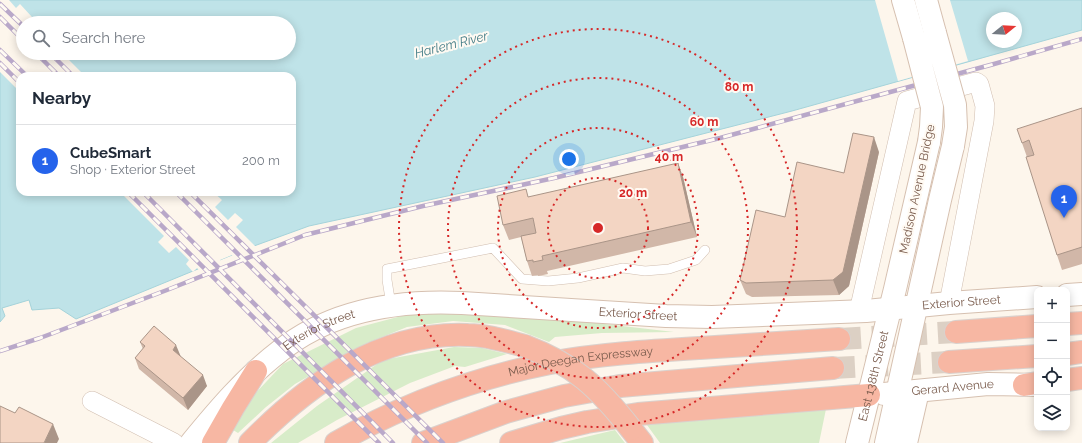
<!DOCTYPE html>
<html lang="en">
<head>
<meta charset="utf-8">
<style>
	:root { --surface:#fff; --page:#f6f6f7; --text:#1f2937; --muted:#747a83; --line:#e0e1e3; --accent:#2563eb }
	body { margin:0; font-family:Raleway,sans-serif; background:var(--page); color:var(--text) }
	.controls { position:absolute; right:12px; bottom:12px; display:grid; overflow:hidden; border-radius:8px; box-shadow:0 2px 10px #0003 }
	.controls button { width:36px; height:36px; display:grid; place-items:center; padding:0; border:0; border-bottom:1px solid var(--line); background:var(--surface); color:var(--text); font:20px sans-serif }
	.compass { position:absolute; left:986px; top:12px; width:36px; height:36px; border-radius:50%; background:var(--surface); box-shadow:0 2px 10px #0003; rotate:72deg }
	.you { position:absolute; left:569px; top:159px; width:14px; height:14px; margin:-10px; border:3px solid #fff; border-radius:50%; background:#1a73e8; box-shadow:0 0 0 6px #1a73e833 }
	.badge { display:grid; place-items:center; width:26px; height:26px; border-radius:50%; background:var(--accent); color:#fff; font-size:13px; font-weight:700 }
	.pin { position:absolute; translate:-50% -33px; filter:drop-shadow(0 1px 2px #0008) }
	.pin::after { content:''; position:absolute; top:21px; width:14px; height:12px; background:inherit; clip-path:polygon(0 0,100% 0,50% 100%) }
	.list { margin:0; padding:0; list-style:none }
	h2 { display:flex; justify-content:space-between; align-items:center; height:52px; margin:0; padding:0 16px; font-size:17px }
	h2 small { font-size:13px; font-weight:400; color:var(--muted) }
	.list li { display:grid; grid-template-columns:26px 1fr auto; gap:12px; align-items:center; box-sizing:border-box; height:72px; padding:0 16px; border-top:1px solid var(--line) }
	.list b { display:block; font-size:15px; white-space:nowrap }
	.list p { margin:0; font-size:13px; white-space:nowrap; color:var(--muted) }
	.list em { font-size:13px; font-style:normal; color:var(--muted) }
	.icon { flex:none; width:22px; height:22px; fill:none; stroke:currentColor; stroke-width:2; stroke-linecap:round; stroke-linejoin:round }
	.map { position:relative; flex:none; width:1082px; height:443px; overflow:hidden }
	.search { position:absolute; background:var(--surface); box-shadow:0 2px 10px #0003; left:16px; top:16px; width:280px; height:44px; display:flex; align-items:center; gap:10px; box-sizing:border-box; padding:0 14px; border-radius:22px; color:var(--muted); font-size:15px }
	.panel { position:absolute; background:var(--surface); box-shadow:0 2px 10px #0003; left:16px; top:72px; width:280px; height:124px; border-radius:12px }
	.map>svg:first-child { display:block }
	.green { fill:#d8ecc9 }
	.water { fill:#bfe3e8; stroke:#a5d3da; fill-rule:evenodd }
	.pier { fill:#fdf6ec }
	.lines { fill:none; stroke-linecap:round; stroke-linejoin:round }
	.highway-tunnel { stroke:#dcd0c4; stroke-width:22; stroke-dasharray:22 11; stroke-linecap:butt }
	.lane-casing { stroke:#d1beb0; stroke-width:10 }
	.street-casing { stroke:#d1beb0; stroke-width:20 }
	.secondary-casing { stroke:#d6c0b0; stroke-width:24 }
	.highway-casing { stroke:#dad1cd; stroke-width:24 }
	.lane { stroke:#fff; stroke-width:9 }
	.street { stroke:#fff; stroke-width:19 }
	.secondary { stroke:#fff; stroke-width:22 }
	.highway { stroke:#f7b7a3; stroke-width:22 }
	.rail-casing { stroke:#b9a8c9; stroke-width:4.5 }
	.rail { stroke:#fffaf3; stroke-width:3; stroke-dasharray:9; stroke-linecap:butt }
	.secondary-bridge-casing { stroke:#d6c0b0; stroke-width:24; stroke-linecap:butt }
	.highway-bridge-casing { stroke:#dad1cd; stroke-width:24; stroke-linecap:butt }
	.secondary-bridge { stroke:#fff; stroke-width:22 }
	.highway-bridge { stroke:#f7b7a3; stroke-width:22 }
	.wall { fill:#d1b7a8 }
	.shaded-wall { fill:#aa9588 }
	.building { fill:#f3d5c3; stroke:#aa9588 }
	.ring { fill:none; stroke:#d62828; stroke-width:2; stroke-dasharray:2 4 }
	.labels { text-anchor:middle; stroke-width:4; stroke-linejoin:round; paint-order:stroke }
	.street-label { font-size:12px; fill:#7a5c4d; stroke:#fffaf3 }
	.water-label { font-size:13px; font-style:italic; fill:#437c86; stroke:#fffaf3 }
	.centre { fill:#d62828; stroke:#fffaf3; stroke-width:2 }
	.ring-label { font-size:12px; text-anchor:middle; font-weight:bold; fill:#d62828; stroke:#fffaf3; stroke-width:4; stroke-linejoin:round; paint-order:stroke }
</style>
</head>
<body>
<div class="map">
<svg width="1082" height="443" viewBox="0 0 1082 443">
	<rect width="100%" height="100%" fill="#fdf6ec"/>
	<!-- green -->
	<path class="green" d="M409 314H466L553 318 674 332 602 333 555 337 549 342 505 325 453 321 407 327 367 343 295 384 266 407 238 433 233 430 248 401 283 364 356 328Z
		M454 347 482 348 507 354 465 367 455 366 410 383 337 420 298 443H271L317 406 383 360Z
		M826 409 819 443H660L647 425 708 418Z
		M615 430 625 443H560Z"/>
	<!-- water -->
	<path class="water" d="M0 0H1082V30L792 111 535 177 309 226 254 246 76 319 59 308 32 310 29 300 2 308 5 316 0 322ZM992 18H1016V42H992ZM23 23H289V53H23ZM20 76H292V192H20Z"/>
	<!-- pier -->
	<path class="pier" d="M0 0H9L16 8 20 4 32 17 29 20 32 23H23V53H62L85 76H20V92L0 72Z
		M875 0H950L968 61 898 81Z
		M120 192H200L204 196 208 192H213L222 200 215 207 228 220 235 213 243 220 236 227 256 247 233 257 232 255 220 260 221 262 200 271 197 268 193 272 186 264 189 260 176 247 169 253 158 242 164 236Z"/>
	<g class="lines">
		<!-- highway-tunnel -->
		<path class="highway-tunnel" d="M839 339 956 332
			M833 368 949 362"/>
		<!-- lane casing -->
		<g class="lane-casing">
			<path id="lane" d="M391 305 387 280V269L493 248 522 279 548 281 578 278 623 268 645 271 669 269 696 260 705 250"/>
		</g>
		<!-- street casing -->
		<g class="street-casing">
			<path id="street" d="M859 311 907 101 976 82 979 84 985 106 984 121 949 303
				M92 401 174 443"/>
		</g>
		<!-- secondary casing -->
		<g class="secondary-casing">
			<g id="secondary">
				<path d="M903 0 914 38"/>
				<path d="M926 0 935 33"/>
				<path d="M1067 295 1082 294"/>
				<path id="s1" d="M884 394 988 384 1037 385"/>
				<path id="s2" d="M191 443C218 410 246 377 280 351 331 310 399 300 462 303L666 316 712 317 866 311 949 303 1037 297"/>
				<path id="s3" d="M857 443 895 289 929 142"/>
				<path d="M886 443 940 200 953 146"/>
				<path d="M906 443 918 391"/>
			</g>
		</g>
		<!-- highway casing -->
		<g class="highway-casing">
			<g id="highway">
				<path d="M1067 324 1082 323"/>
				<path d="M956 332 1037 326"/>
				<path d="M1067 354 1082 352"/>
				<path d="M949 362 1037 356"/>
				<path d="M1067 380 1082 378"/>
				<path d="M1024 385 1037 383"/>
				<path d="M631 429 642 443"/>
				<path d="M213 443 233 408 256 371"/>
				<path d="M250 443C308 384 381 331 468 335 487 335 506 341 525 346"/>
				<path id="s4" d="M336 443C402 405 475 378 550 363 599 354 650 351 700 348 746 345 793 342 839 339"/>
				<path d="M423 443 506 412 564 396 620 386 833 368"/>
				<path d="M511 443 561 428 587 422 638 414 869 395"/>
			</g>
		</g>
		<!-- lane -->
		<use href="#lane" class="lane"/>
		<!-- street -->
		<use href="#street" class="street"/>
		<!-- secondary -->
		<use href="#secondary" class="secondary"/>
		<!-- highway -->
		<use href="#highway" class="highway"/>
		<!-- rail casing -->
		<g class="rail-casing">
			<path id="rail" d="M0 4 23 26
				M0 17 23 40
				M0 50 27 76
				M36 53 59 76
				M50 53 73 76
				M0 63 20 83
				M128 192 379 443
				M143 192 393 443
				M176 192 427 443
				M190 192 443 443
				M0 351 40 338 167 290 305 235 423 206 554 178 720 138 994 64 1082 39"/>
		</g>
		<!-- rail -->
		<use href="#rail" class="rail"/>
		<!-- secondary-bridge casing -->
		<g class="secondary-bridge-casing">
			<path id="secondary-bridge" d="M935 33 955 105 956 127 953 146
				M914 38 932 107 931 127 929 142"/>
		</g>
		<!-- highway-bridge casing -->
		<g class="highway-bridge-casing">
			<path id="highway-bridge" d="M525 346C575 365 598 387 631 429"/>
		</g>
		<!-- secondary-bridge -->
		<use href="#secondary-bridge" class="secondary-bridge"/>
		<!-- highway-bridge -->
		<use href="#highway-bridge" class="highway-bridge"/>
	</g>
	<!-- wall -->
	<path class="wall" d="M1082 108V264L1062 270 1057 255 1027 157 1022 143Z
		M879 152 849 286 839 295 752 297 746 294 740 280 785 217 844 173Z
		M683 177 697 237 547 271 548 274 538 276V275L532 276 527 261 521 237 509 240 503 225 529 197Z
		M140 342 180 356 207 386 188 410 139 369 135 358 143 349Z"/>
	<!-- shaded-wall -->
	<path class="shaded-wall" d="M874 137 879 152 849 286 839 295 833 280Z
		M678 163 683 177 697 237 691 222Z
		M176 345 181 357 173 350Z
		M203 375 207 386 188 410 183 398Z
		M53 424 59 439 57 443H44Z"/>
	<!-- building -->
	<path class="building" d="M1082 108V247L1057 255 1026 157 1034 155 1029 140 1022 143 1017 129Z
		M853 133 874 137 843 272 833 280 746 283 740 280 756 210 785 217 797 162 844 173Z
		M678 163 691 222 542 256 543 260 533 262V260L527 261 521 236 536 233 533 218 503 225 497 196 526 189 528 197Z
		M154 326 176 345 173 350 203 375 183 398 135 358 145 346 140 342Z
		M0 406 15 413 19 407 53 424 44 443H0Z"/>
	<!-- distance rings -->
	<g class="ring">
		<circle cx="598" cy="228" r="50"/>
		<circle cx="598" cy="228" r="100"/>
		<circle cx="598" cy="228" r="150"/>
		<circle cx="598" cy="228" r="199"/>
	</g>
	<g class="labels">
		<!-- street labels -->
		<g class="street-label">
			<text transform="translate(917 189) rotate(-78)" y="4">Madison Avenue Bridge</text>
			<text dy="4" stroke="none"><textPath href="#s2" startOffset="821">Exterior Street</textPath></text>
			<text dy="4" stroke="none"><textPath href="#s2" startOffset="497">Exterior Street</textPath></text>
			<text dy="4" stroke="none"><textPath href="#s2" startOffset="173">Exterior Street</textPath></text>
			<text dy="4" stroke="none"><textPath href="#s4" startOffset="260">Major Deegan Expressway</textPath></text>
			<text dy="4" stroke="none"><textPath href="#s3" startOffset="69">East 138th Street</textPath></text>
			<text dy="4" stroke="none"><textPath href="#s1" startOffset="69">Gerard Avenue</textPath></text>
		</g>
		<!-- water labels -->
		<g class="water-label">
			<text transform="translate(451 44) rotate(-14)" y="5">Harlem River</text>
		</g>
	</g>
	<circle cx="598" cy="228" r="6" class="centre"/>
	<g class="ring-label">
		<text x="739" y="91">80 m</text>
		<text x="704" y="126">60 m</text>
		<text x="669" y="161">40 m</text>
		<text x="633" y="197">20 m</text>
	</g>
</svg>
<div class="controls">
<button>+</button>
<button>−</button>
<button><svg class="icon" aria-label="locate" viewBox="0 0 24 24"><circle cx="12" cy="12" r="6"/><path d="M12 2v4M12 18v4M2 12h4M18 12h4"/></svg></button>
<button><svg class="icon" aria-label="layers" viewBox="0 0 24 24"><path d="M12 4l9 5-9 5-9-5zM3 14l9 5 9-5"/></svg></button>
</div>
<svg class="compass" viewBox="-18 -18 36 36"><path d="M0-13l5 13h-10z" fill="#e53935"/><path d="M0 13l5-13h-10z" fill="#747a83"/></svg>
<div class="you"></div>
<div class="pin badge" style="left:1064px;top:218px">1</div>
<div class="search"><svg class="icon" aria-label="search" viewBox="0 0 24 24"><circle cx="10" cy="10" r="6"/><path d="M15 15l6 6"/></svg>Search here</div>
<section class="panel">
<h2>Nearby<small></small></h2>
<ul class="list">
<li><span class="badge">1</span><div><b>CubeSmart</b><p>Shop · Exterior Street</p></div><em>200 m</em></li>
</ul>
</section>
</div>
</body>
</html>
